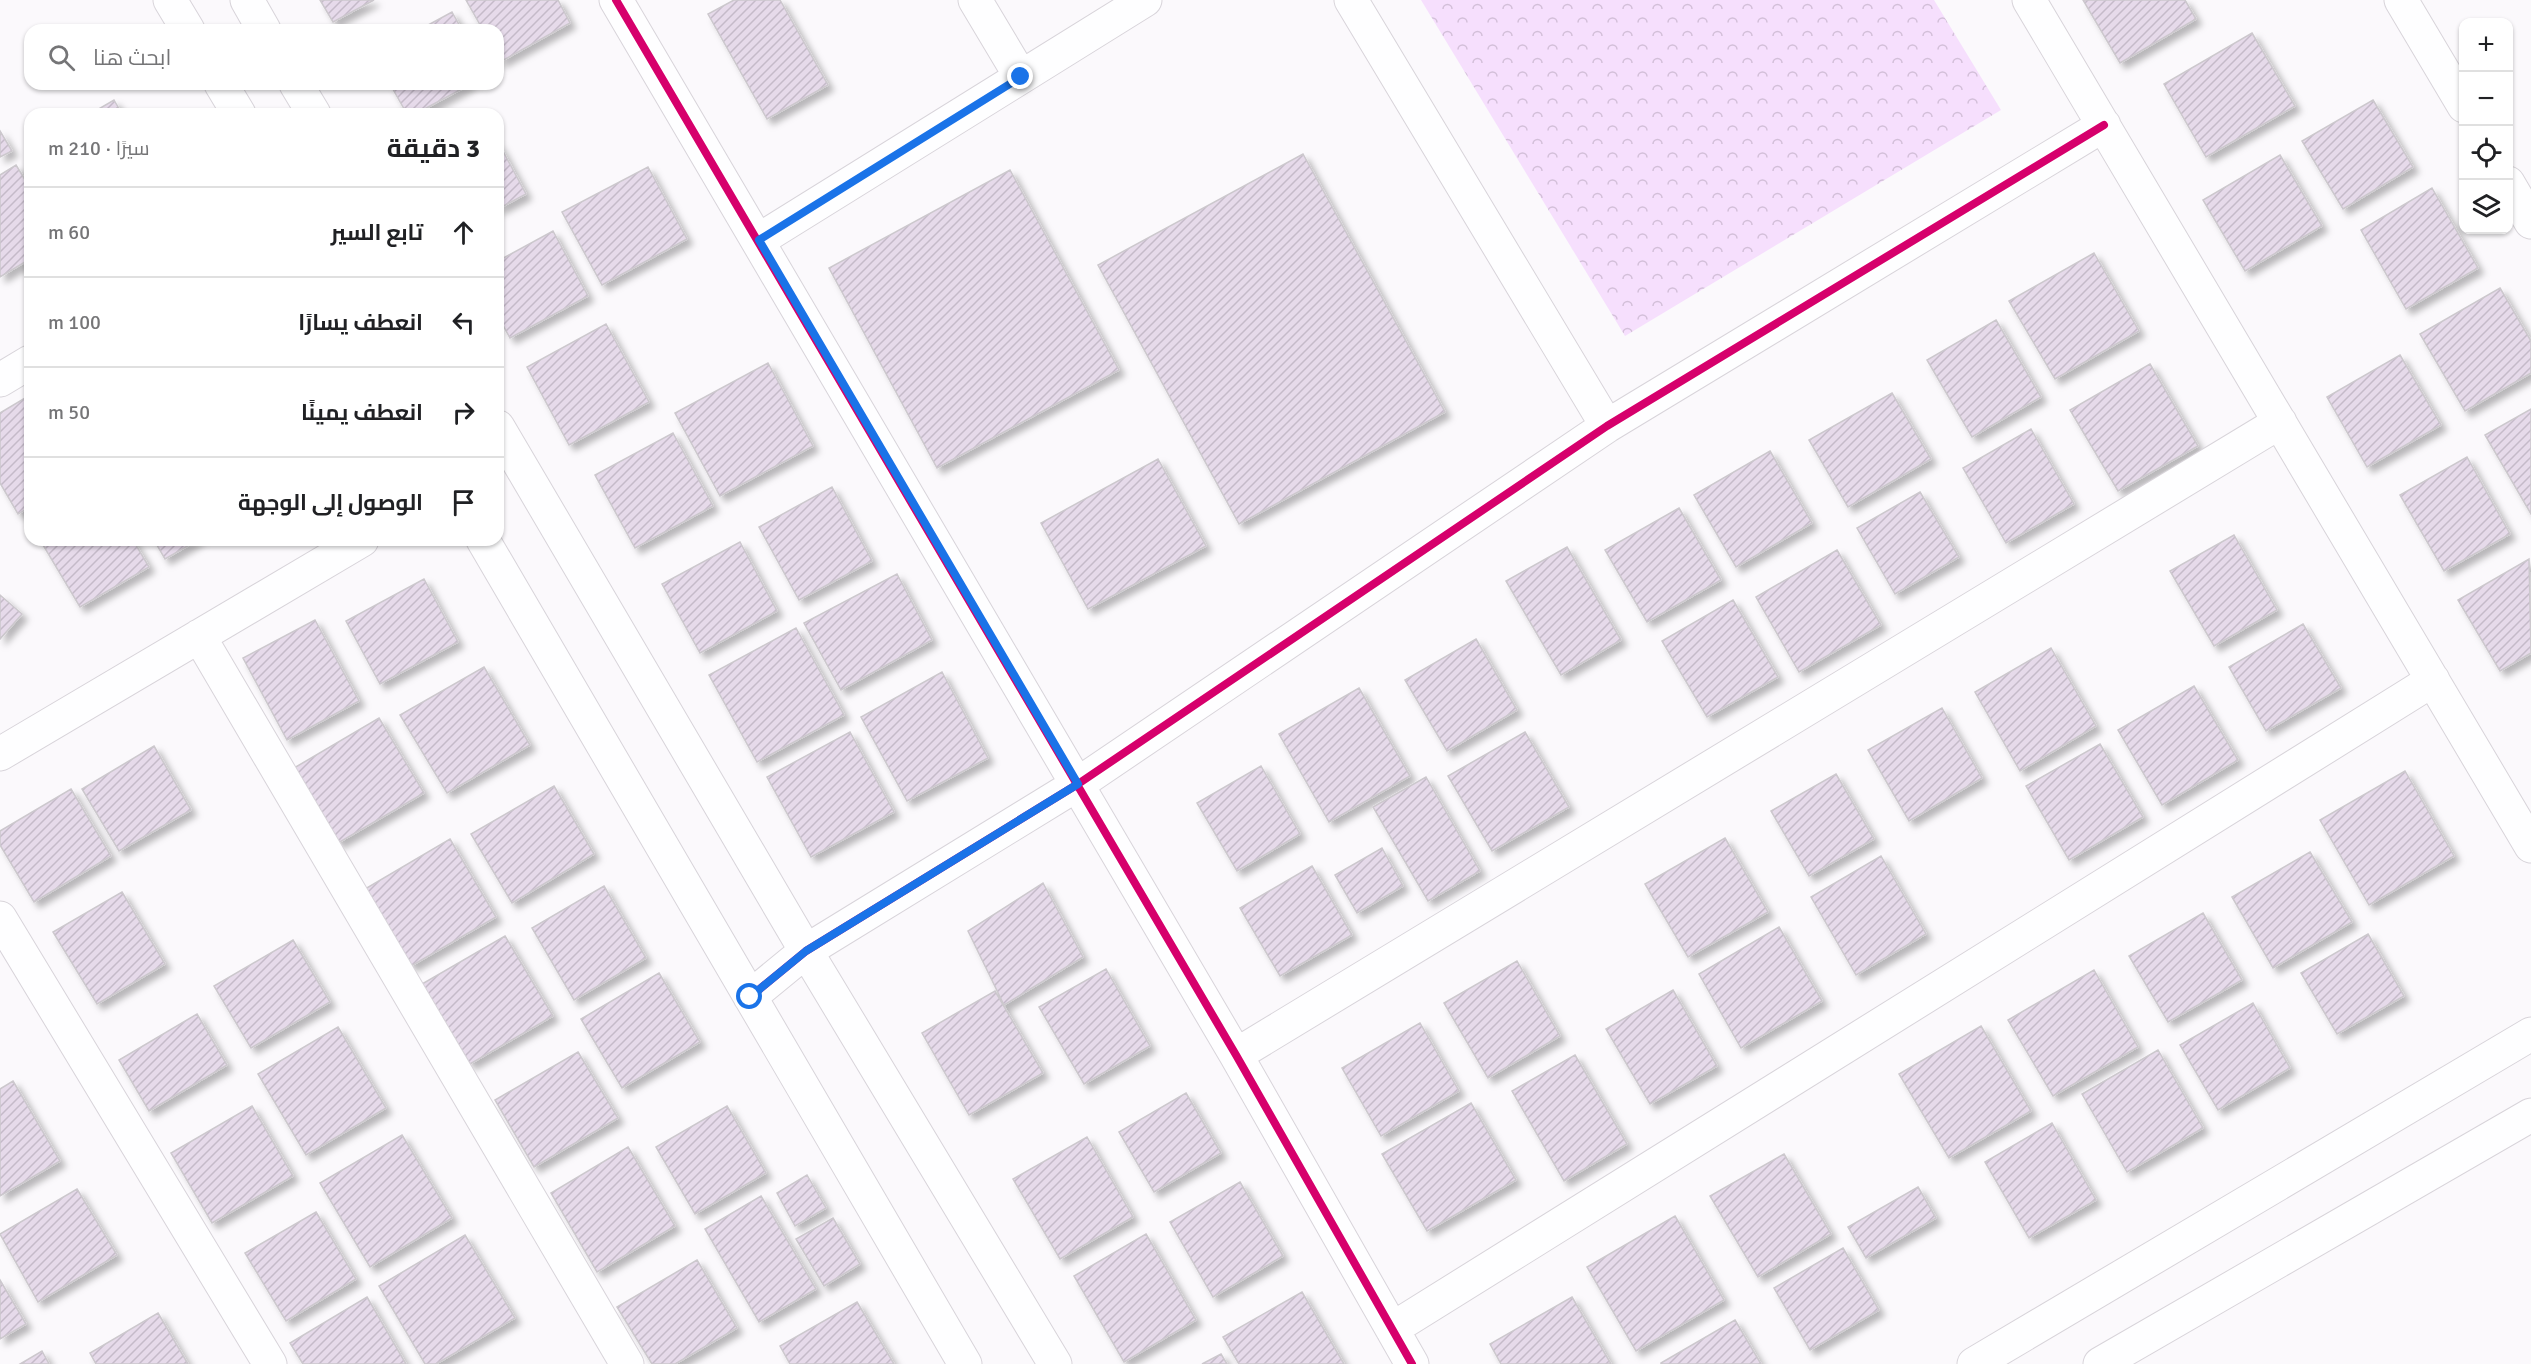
<!DOCTYPE html>
<html lang="ar">
<head>
<meta charset="utf-8">
<style>
	:root { --surface:#fff; --page:#f2f2f2; --text:#202124; --muted:#757577; --line:#e0e0e0 }
	body { margin:0; font-family:Signika,Cairo,sans-serif; background:var(--page); color:var(--text); direction:rtl }
	.controls { position:absolute; right:18px; top:18px; display:grid; overflow:hidden; border-radius:12px; box-shadow:0 2px 4px #0004 }
	.controls button { width:54px; height:54px; display:grid; place-items:center; padding:0; border:0; border-bottom:2px solid var(--line); background:var(--surface); color:var(--text); font:30px sans-serif }
	.stop { position:absolute; width:18px; height:18px; margin:-14px; border:4px solid #1a73e8; border-radius:50%; background:#fff }
	.stop.end { background:#1a73e8; border-color:#fff; box-shadow:0 2px 6px #0008 }
	.list { margin:0; padding:0; list-style:none }
	h2 { display:flex; justify-content:space-between; align-items:center; height:78px; margin:0; padding:0 24px; font-size:26px }
	h2 small { font-size:20px; font-weight:400; color:var(--muted) }
	.list li { display:grid; grid-template-columns:39px 1fr auto; gap:18px; align-items:center; box-sizing:border-box; height:90px; padding:0 24px; border-top:2px solid var(--line) }
	.list b { display:block; font-size:22px; white-space:nowrap }
	.list em { font-size:20px; font-style:normal; color:var(--muted) }
	.icon { flex:none; width:33px; height:33px; fill:none; stroke:currentColor; stroke-width:2; stroke-linecap:round; stroke-linejoin:round }
	.map { position:relative; flex:none; width:2531px; height:1364px; overflow:hidden; direction:ltr }
	.search { position:absolute; background:var(--surface); box-shadow:0 2px 4px #0004; left:24px; top:24px; width:480px; height:66px; display:flex; align-items:center; gap:15px; box-sizing:border-box; padding:0 21px; border-radius:18px; color:var(--muted); font-size:22px }
	.panel { position:absolute; background:var(--surface); box-shadow:0 2px 4px #0004; left:24px; top:108px; width:480px; height:438px; border-radius:18px; direction:rtl }
	.map>svg:first-child { display:block }
	.park { fill:url(#park-crowns) }
	.building { fill:url(#building-hatch); stroke:#ccc8cd; stroke-width:1.5; filter:url(#shadow) }
	.lines { fill:none; stroke-linecap:round; stroke-linejoin:round }
	.minor-casing { stroke:#d8d4da; stroke-width:35 }
	.tertiary-casing { stroke:#d8d4da; stroke-width:35 }
	.minor { stroke:#fefeff; stroke-width:33 }
	.tertiary { stroke:#fefeff; stroke-width:33 }
	.cycleway-casing { stroke:#fff; stroke-width:11 }
	.cycleway { stroke:#d6006c; stroke-width:8 }
	.route { stroke:#1a73e8; stroke-width:8 }
</style>
</head>
<body>
<div class="map">
<svg width="2531" height="1364" viewBox="0 0 2531 1364">
	<defs>
		<pattern id="park-crowns" width="20" height="18" patternUnits="userSpaceOnUse" patternTransform="scale(1.5)"><rect width="20" height="18" fill="#f6dffd"/><path d="M2 6a3 3 0 1 1 6 0M12 15a3 3 0 1 1 6 0" fill="none" stroke="#d3bfd9"/></pattern>
		<pattern id="building-hatch" width="6" height="6" patternUnits="userSpaceOnUse" patternTransform="scale(1.5)"><rect width="6" height="6" fill="#e6daea"/><path d="M-1 1l2-2M0 6l6-6M5 7l2-2" fill="none" stroke="#c5bac9"/></pattern>
		<filter id="shadow"><feDropShadow dx="5.5" dy="5.5" stdDeviation="3" flood-color="#0004"/></filter>
	</defs>
	<rect width="100%" height="100%" fill="#fbf9fc"/>
	<!-- park -->
	<path class="park" d="M1421 0H1934L2001 110 1625 336Z"/>
	<!-- building -->
	<path class="building" d="M320 0H374L333 22Z
		M466 0H558L570 23 500 62 498 30H483Z
		M734 0H780L828 85 767 119 708 14Z
		M2083 0H2185L2196 19 2120 63Z
		M452 12 462 30H419Z
		M2252 33 2295 106 2206 157 2164 84Z
		M390 84H471L415 114H407Z
		M114 100 122 114H90Z
		M2373 100 2413 167 2343 209 2302 141Z
		M0 131 12 151 0 157Z
		M498 142 526 194 498 209Z
		M1303 154 1445 412 1239 524 1098 265Z
		M2280 155 2322 226 2245 271 2203 200Z
		M16 165 30 188V259L0 277V175Z
		M648 167 687 239 602 285 562 212Z
		M1010 170 1119 370 937 468 829 268Z
		M2432 188 2478 268 2406 309 2361 230Z
		M553 231 588 296 510 338 498 316V261Z
		M2094 253 2139 331 2055 379 2009 301Z
		M2500 288 2531 341V373L2465 411 2420 334Z
		M1996 320 2041 397 1972 437 1927 360Z
		M606 324 649 402 569 445 527 367Z
		M2400 355 2441 425 2367 467 2327 397Z
		M768 363 813 446 720 496 675 413Z
		M2150 364 2198 446 2118 491 2070 410Z
		M1892 393 1931 459 1848 507 1809 440Z
		M30 395V507L18 514 0 483V413Z
		M2531 409V514L2485 435Z
		M2031 429 2074 504 2006 543 1963 468Z
		M673 433 713 506 635 548 595 475Z
		M1770 451 1812 523 1736 567 1694 495Z
		M2467 457 2510 534 2444 571 2400 495Z
		M1158 459 1206 546 1088 609 1041 523Z
		M832 487 872 561 799 600 759 527Z
		M1920 492 1959 557 1895 594 1857 528Z
		M1679 508 1721 580 1647 622 1605 550Z
		M2234 535 2277 610 2214 646 2170 571Z
		M40 540H133L149 567 80 607Z
		M154 540H198L165 559Z
		M740 542 777 611 700 653 662 584Z
		M1567 547 1621 640 1561 675 1506 581Z
		M1837 550 1881 625 1799 672 1756 597Z
		M2529 559 2531 653 2500 671 2458 600Z
		M897 574 932 640 841 690 804 623Z
		M424 579 458 642 380 684 346 621Z
		M0 595 22 614 0 639Z
		M1733 600 1778 677 1707 717 1662 641Z
		M315 620 359 701 287 740 243 658Z
		M2303 624 2341 688 2266 731 2229 667Z
		M796 628 844 715 757 762 709 675Z
		M1476 639 1517 710 1447 751 1405 680Z
		M2051 648 2096 726 2020 771 1975 692Z
		M484 667 530 745 447 793 400 715Z
		M942 672 988 758 907 801 861 717Z
		M2194 686 2238 760 2162 805 2118 730Z
		M1359 688 1410 776 1329 822 1279 734Z
		M1942 708 1982 778 1909 821 1868 750Z
		M379 718 424 793 338 843 294 768Z
		M850 732 894 812 811 857 767 777Z
		M1525 732 1569 807 1492 851 1448 776Z
		M2100 744 2143 817 2069 860 2026 786Z
		M154 746 191 810 119 851 82 789Z
		M1261 766 1300 834 1237 871 1197 803Z
		M2405 771 2454 856 2369 905 2320 820Z
		M1836 774 1874 839 1809 876 1771 811Z
		M1426 777 1480 871 1428 901 1373 807Z
		M554 786 594 854 512 903 471 834Z
		M71 789 111 856 34 902 0 845V831Z
		M1725 838 1768 912 1688 957 1645 884Z
		M450 839 496 917 411 966 365 889Z
		M1382 848 1403 886 1357 913 1335 875Z
		M2310 852 2352 922 2273 968 2232 897Z
		M1881 856 1926 934 1856 975 1811 897Z
		M1312 866 1352 935 1280 976 1240 908Z
		M1043 883 1083 957 1004 1005 968 931Z
		M604 886 646 958 574 1000 532 928Z
		M122 892 165 964 97 1004 53 932Z
		M2203 913 2242 980 2168 1022 2129 956Z
		M1779 927 1822 1001 1741 1048 1699 974Z
		M2368 934 2404 996 2337 1034 2301 973Z
		M505 936 553 1016 470 1064 422 984Z
		M293 940 330 1002 251 1048 214 986Z
		M1517 961 1560 1036 1488 1078 1444 1003Z
		M1106 969 1150 1046 1084 1084 1039 1007Z
		M2094 970 2138 1047 2053 1096 2008 1020Z
		M659 973 700 1042 622 1088 581 1019Z
		M1673 990 1717 1066 1650 1104 1606 1029Z
		M995 991 1043 1073 969 1115 922 1033Z
		M2253 1003 2290 1068 2218 1110 2180 1045Z
		M197 1014 227 1065 149 1111 119 1060Z
		M1420 1023 1459 1091 1381 1136 1342 1068Z
		M1981 1026 2031 1111 1949 1158 1899 1074Z
		M338 1027 386 1108 306 1155 258 1074Z
		M2158 1050 2203 1128 2127 1172 2082 1094Z
		M578 1052 618 1118 534 1167 495 1100Z
		M1575 1055 1627 1144 1564 1181 1512 1091Z
		M13 1081 60 1161 0 1196V1089Z
		M1186 1093 1221 1153 1154 1192 1119 1132Z
		M1471 1103 1516 1180 1427 1231 1382 1154Z
		M252 1106 293 1176 212 1223 171 1153Z
		M727 1106 766 1173 695 1214 656 1147Z
		M2052 1123 2096 1200 2029 1238 1985 1162Z
		M402 1135 452 1218 370 1267 320 1183Z
		M1087 1137 1133 1217 1060 1259 1013 1179Z
		M628 1147 675 1226 597 1272 551 1193Z
		M1784 1154 1831 1234 1758 1277 1710 1196Z
		M807 1175 826 1208 795 1226 777 1193Z
		M1240 1182 1283 1256 1213 1297 1170 1222Z
		M1918 1187 1936 1218 1866 1258 1848 1227Z
		M77 1189 117 1255 38 1302 0 1234Z
		M761 1196 816 1289 759 1322 705 1229Z
		M316 1212 356 1279 286 1321 245 1253Z
		M1675 1216 1724 1300 1636 1351 1587 1267Z
		M833 1218 860 1264 824 1286 796 1239Z
		M1146 1234 1196 1320 1124 1362 1074 1276Z
		M465 1235 515 1318 436 1364H425L379 1286Z
		M1843 1248 1879 1310 1810 1350 1774 1288Z
		M697 1260 737 1328 675 1364H652L617 1307Z
		M0 1280 26 1324 0 1339Z
		M1302 1292 1344 1364H1239L1223 1337Z
		M367 1297 406 1364H303L290 1343Z
		M1572 1297 1611 1364H1501L1490 1344Z
		M857 1302 894 1364H790L780 1346Z
		M158 1313 188 1364H96L90 1353Z
		M1735 1320 1761 1364H1661V1363Z
		M42 1351 49 1364H20Z
		M1221 1354 1227 1364H1202Z"/>
	<g class="lines">
		<!-- minor casing -->
		<g class="minor-casing">
			<path id="minor" d="M170 0 188 30
				M247 0 264 30
				M616 0 1236 1055 1412 1364
				M975 0 1021 77
				M1351 0 1607 426
				M2029 0 2531 846
				M2401 0 2464 106
				M221 84 239 114
				M296 84 314 114
				M2508 183 2531 222
				M759 240 1145 0
				M0 380 30 362
				M498 427 806 951 1055 1364
				M483 540 965 1364
				M199 636 627 1364
				M0 754 362 540
				M0 918 270 1364
				M750 997 806 951 1078 784 1607 426 2104 125
				M1236 1055 2280 422
				M1392 1329 2433 680"/>
		</g>
		<!-- tertiary casing -->
		<g class="tertiary-casing">
			<path id="tertiary" d="M1974 1364 2531 1034
				M2100 1364 2531 1115"/>
		</g>
		<!-- minor -->
		<use href="#minor" class="minor"/>
		<!-- tertiary -->
		<use href="#tertiary" class="tertiary"/>
		<!-- cycleway casing -->
		<g class="cycleway-casing">
			<path id="cycleway" d="M616 0 1236 1055 1412 1364
				M750 997 806 951 1078 784 1607 426 2104 125"/>
		</g>
		<!-- cycleway -->
		<use href="#cycleway" class="cycleway"/>
	</g>
	<g class="lines">
		<!-- route -->
		<path class="route" d="M750 997 806 951 1078 784 759 240 1021 77"/>
	</g>
</svg>
<div class="controls">
<button>+</button>
<button>−</button>
<button><svg class="icon" aria-label="locate" viewBox="0 0 24 24"><circle cx="12" cy="12" r="6"/><path d="M12 2v4M12 18v4M2 12h4M18 12h4"/></svg></button>
<button><svg class="icon" aria-label="layers" viewBox="0 0 24 24"><path d="M12 4l9 5-9 5-9-5zM3 14l9 5 9-5"/></svg></button>
</div>
<div class="stop" style="left:750px;top:997px"></div>
<div class="stop end" style="left:1021px;top:77px"></div>
<div class="search"><svg class="icon" aria-label="search" viewBox="0 0 24 24"><circle cx="10" cy="10" r="6"/><path d="M15 15l6 6"/></svg>ابحث هنا</div>
<section class="panel">
<h2>3 دقيقة<small>سيرًا · 210 m</small></h2>
<ul class="list">
<li><svg class="icon" aria-label="ahead" viewBox="0 0 24 24"><path d="M12 20V5M6 11l6-6 6 6"/></svg><div><b>تابع السير</b></div><em>60 m</em></li>
<li><svg class="icon" aria-label="left" viewBox="0 0 24 24"><path d="M17 20v-9H6M10 6l-5 5 5 5"/></svg><div><b>انعطف يسارًا</b></div><em>100 m</em></li>
<li><svg class="icon" aria-label="right" viewBox="0 0 24 24"><path d="M7 20v-9h11M14 6l5 5-5 5"/></svg><div><b>انعطف يمينًا</b></div><em>50 m</em></li>
<li><svg class="icon" aria-label="arrive" viewBox="0 0 24 24"><path d="M6 21V4h12l-3 4 3 4H6"/></svg><div><b>الوصول إلى الوجهة</b></div></li>
</ul>
</section>
</div>
</body>
</html>
